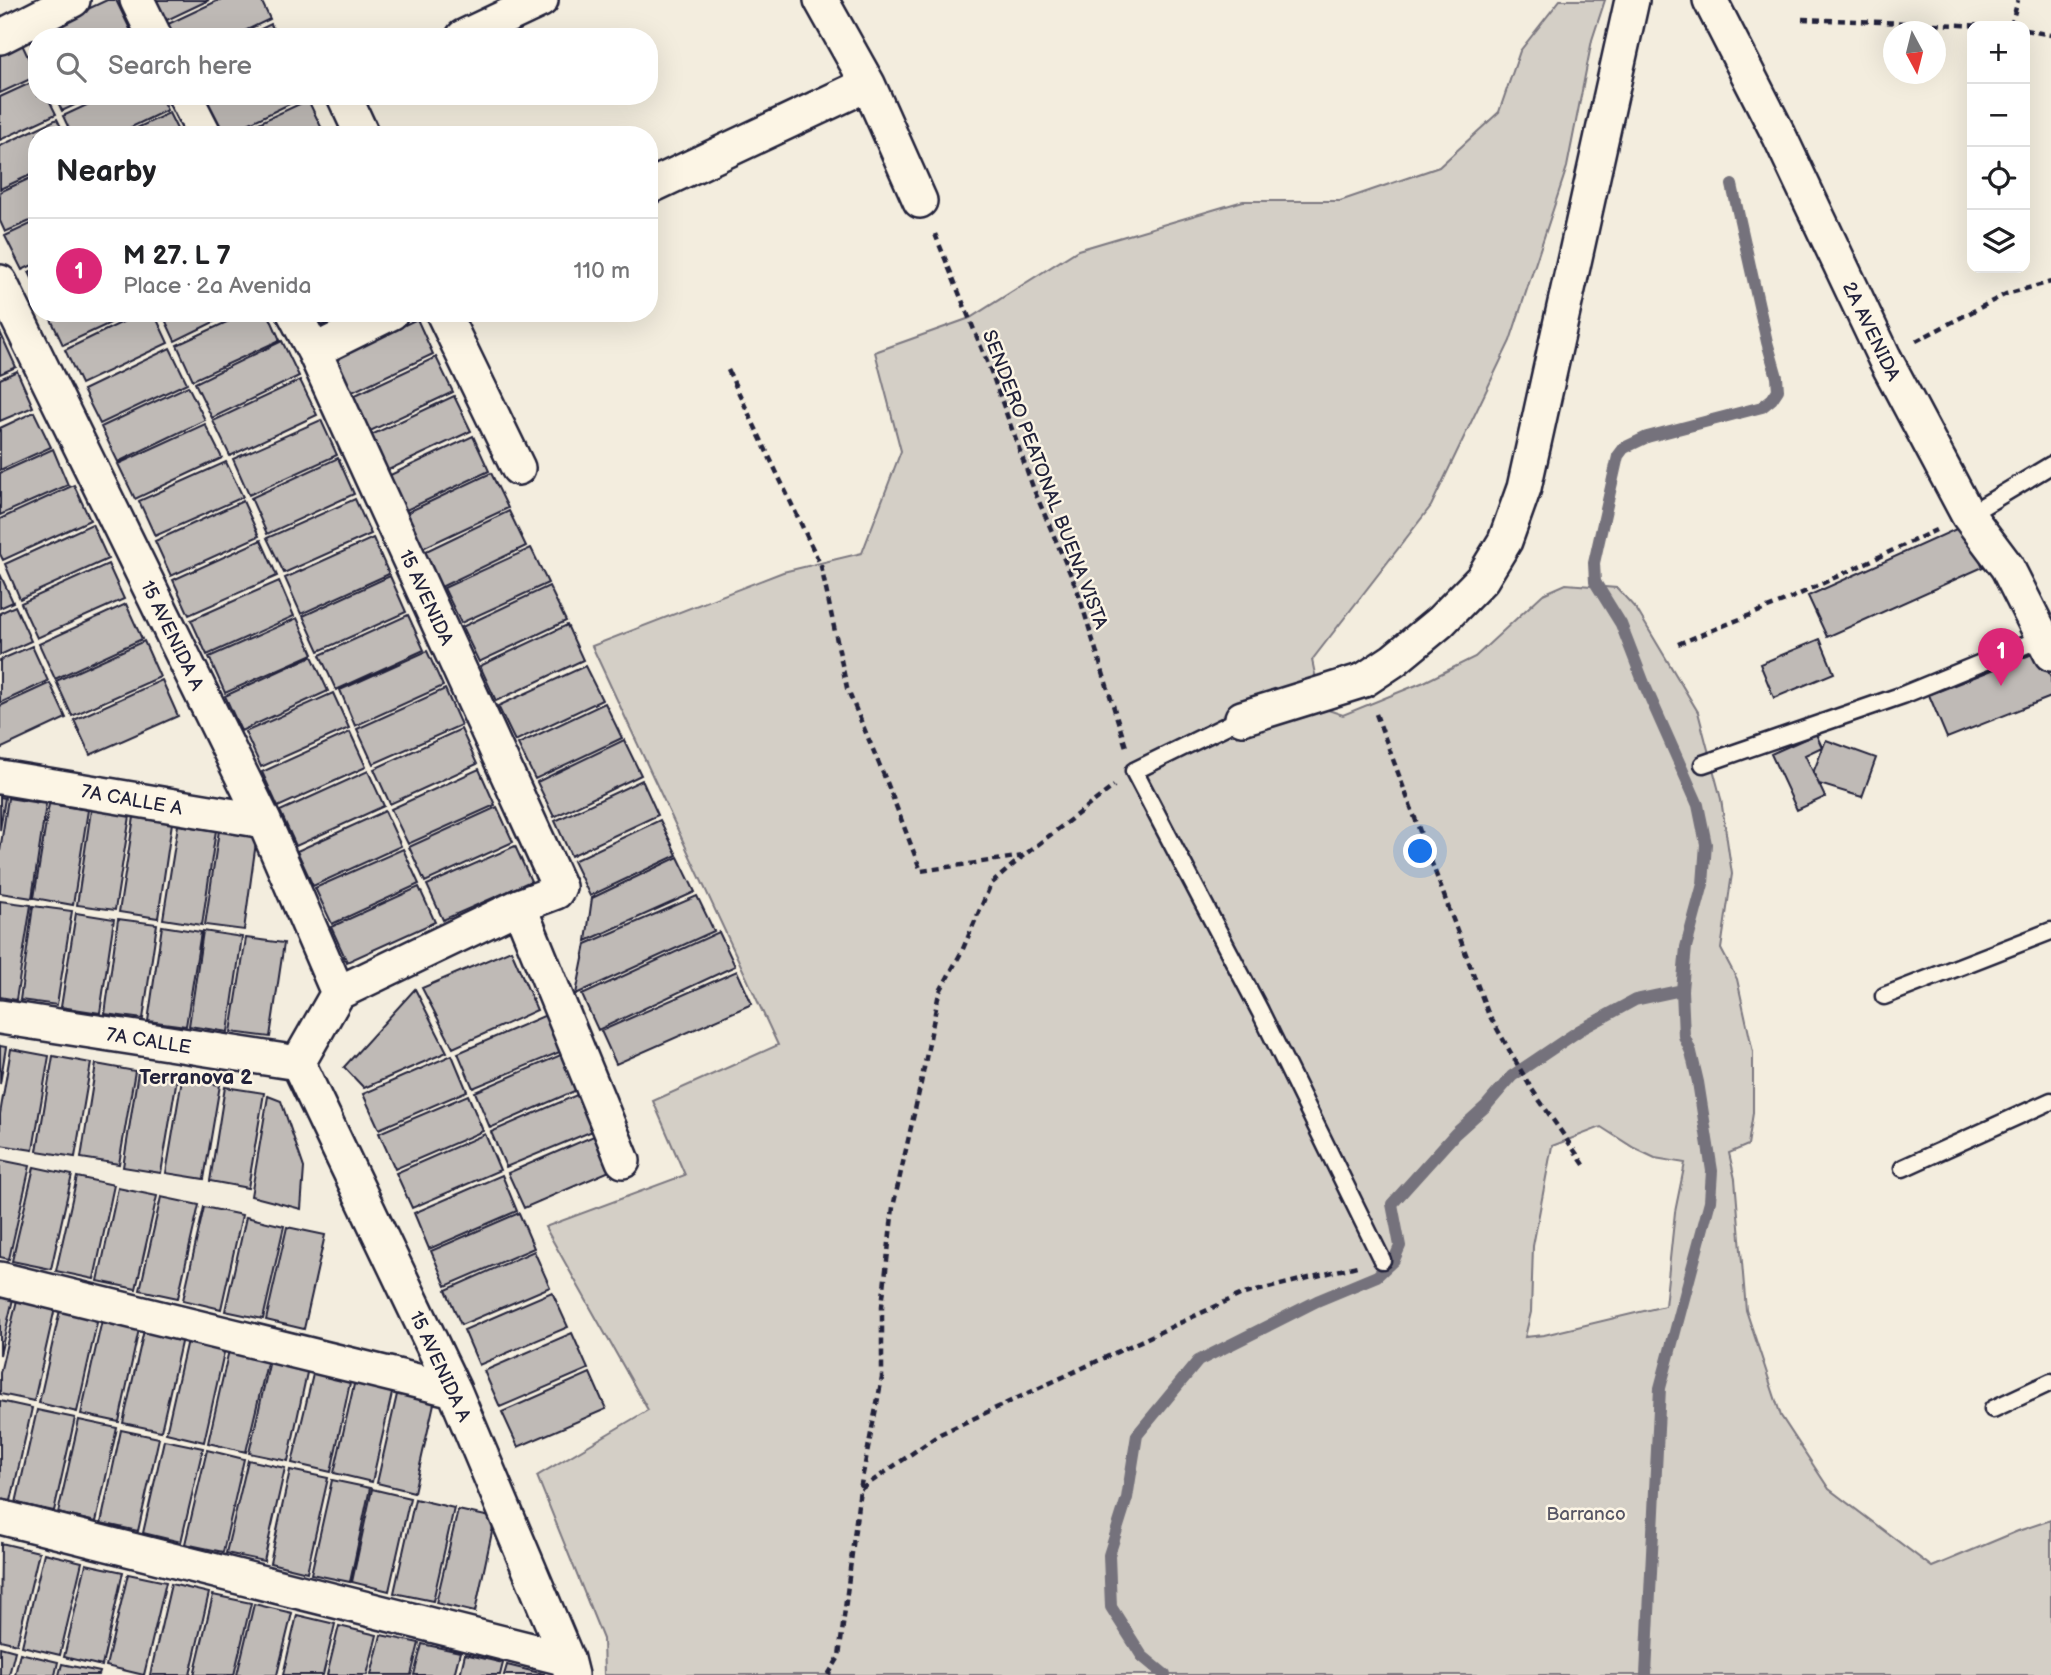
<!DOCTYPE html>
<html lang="en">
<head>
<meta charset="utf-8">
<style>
	:root { --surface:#fff; --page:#f6f6f6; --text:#202124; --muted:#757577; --line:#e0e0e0; --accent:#db2777 }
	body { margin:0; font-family:"Balsamiq Sans",sans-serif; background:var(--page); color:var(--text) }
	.controls { position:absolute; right:21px; top:21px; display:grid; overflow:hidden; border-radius:14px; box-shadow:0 7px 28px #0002 }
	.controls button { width:63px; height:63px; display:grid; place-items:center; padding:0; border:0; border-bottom:2px solid var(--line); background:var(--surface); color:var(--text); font:35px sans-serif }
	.compass { position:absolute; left:1883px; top:21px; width:63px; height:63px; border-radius:50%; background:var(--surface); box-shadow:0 7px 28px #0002; rotate:173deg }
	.you { position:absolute; left:1421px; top:852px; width:24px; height:24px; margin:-18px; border:5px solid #fff; border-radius:50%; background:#1a73e8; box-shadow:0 0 0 10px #1a73e833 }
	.badge { display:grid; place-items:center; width:46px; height:46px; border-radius:50%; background:var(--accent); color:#fff; font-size:23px; font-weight:700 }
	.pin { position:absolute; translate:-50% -58px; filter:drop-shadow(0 2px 4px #0008) }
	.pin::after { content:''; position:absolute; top:37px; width:24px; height:21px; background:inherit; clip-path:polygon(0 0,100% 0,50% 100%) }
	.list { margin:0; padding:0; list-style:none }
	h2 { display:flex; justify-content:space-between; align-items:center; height:91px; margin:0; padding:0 28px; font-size:30px }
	h2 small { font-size:23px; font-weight:400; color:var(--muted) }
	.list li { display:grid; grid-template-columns:46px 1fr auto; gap:21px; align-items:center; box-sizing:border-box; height:105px; padding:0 28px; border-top:2px solid var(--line) }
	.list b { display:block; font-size:26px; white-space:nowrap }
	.list p { margin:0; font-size:23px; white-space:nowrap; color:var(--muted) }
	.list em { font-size:23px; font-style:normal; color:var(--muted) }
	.icon { flex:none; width:38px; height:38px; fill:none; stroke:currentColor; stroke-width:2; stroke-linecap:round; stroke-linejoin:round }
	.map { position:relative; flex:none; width:2051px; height:1675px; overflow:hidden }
	.search { position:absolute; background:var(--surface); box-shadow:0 7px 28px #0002; left:28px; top:28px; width:630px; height:77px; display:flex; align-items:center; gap:18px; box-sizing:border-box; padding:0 24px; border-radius:28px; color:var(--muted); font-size:26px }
	.panel { position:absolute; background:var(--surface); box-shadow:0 7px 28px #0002; left:28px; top:126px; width:630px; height:196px; border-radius:28px }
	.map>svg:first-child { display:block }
	.green { fill:#d4cfc6; stroke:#7b7880; stroke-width:2; fill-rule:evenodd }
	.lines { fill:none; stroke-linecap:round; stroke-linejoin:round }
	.stream { stroke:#75727b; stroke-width:12 }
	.building { fill:#bfbab6; stroke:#22223b; stroke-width:2 }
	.service-casing { stroke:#22223b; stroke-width:21 }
	.minor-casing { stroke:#22223b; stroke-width:38 }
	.path { stroke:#22223b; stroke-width:4.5; stroke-dasharray:7 5; stroke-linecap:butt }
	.service { stroke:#fcf5e5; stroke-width:16 }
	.minor { stroke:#fcf5e5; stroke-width:33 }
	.labels { text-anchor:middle; stroke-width:5; stroke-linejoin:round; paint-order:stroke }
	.street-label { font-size:19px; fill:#22223b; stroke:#fcf5e5 }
	.park-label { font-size:19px; fill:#575665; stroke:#fcf5e5 }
	.neighbourhood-label { font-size:21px; font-weight:bold; fill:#22223b; stroke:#fcf5e5 }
</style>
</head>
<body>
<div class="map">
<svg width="2051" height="1675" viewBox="0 0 2051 1675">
	<rect width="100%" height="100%" fill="#f3edde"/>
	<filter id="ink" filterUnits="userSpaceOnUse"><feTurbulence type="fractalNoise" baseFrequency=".0143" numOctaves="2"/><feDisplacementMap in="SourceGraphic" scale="14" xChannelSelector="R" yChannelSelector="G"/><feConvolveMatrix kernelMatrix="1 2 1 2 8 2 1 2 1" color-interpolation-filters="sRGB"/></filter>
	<g filter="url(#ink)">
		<!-- green -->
		<path class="green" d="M1560 0H1605L1592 40 1567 167 1510 341 1431 506 1312 660 1322 708 1343 715 1424 682 1475 657 1543 594 1566 584 1617 588 1637 610 1698 712 1721 799 1732 874 1721 949 1737 979 1753 1052V1113L1748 1145 1729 1153 1735 1179 1746 1310 1781 1416 1829 1489 1932 1567 2018 1531 2051 1520V1675H604L603 1639 537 1476 648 1410 545 1227 685 1175 653 1101 778 1045 592 646 783 572 862 553 901 451 875 352 970 318 1078 250 1243 201H1340L1439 167 1499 112 1520 51ZM1601 1127 1634 1148 1655 1158 1685 1163 1675 1212 1665 1306 1544 1335 1525 1337 1531 1312 1533 1246 1552 1146Z"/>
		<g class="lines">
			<!-- stream -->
			<path class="stream" d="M1165 1675 1142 1656 1111 1607 1109 1555 1127 1498 1137 1435 1198 1361 1317 1301 1377 1276 1394 1260 1400 1246 1392 1204 1455 1134 1486 1106 1512 1076 1580 1030 1635 1000 1682 990
				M1646 1675 1660 1388 1710 1201 1712 1171 1698 1082 1691 1052 1684 1036 1682 990 1686 947 1703 884 1706 844 1698 805 1645 686 1621 624 1595 582 1594 563 1618 456 1624 448 1647 437 1762 407 1772 399 1778 390 1777 377 1767 342 1732 185"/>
		</g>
		<!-- building -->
		<path class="building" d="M107 0H116L131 31 120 37H37V56L28 37Z
			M155 0H209L165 21Z
			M219 0H261L270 19 232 37H172L166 25Z
			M271 24 277 37H244Z
			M20 40 37 76 0 93V50Z
			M37 80V96H47L56 114 0 140V97Z
			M55 96H94L62 111Z
			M106 96H160L167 110 115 135H72L63 116Z
			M215 96H306L225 135H218L203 102Z
			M308 100 325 135H233Z
			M169 113 180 135H122Z
			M57 119 65 135H37V172L0 189V146Z
			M37 175V218L5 232 0 221V192Z
			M37 221V263L22 270 5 236Z
			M37 268V288L29 272Z
			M48 313H132L63 345Z
			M141 313H154L168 343 81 384 65 350Z
			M162 313H232L175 341Z
			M246 313H268L280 340 193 380 177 345Z
			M306 313H348L314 329Z
			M417 319 433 354 346 395 330 361Z
			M0 332 16 367 0 374Z
			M282 341 299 376 212 418 195 383Z
			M170 348 187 383 100 424 83 390Z
			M436 357 453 392 366 433 349 398Z
			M17 371 33 407 0 421V379Z
			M300 380 317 415 230 456 213 421Z
			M188 386 205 420 118 462 101 427Z
			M454 396 471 431 384 472 367 437Z
			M34 412 51 447 0 470V428Z
			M321 420 337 455 249 495 233 459Z
			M205 424 222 458 135 499 118 464Z
			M473 436 489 471 402 512 386 477Z
			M53 449 68 485 0 515V473Z
			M338 458 354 494 267 534 251 498Z
			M226 462 243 497 155 536 139 501Z
			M491 473 508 508 421 549 404 514Z
			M74 485 90 520 3 560 0 554V519Z
			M355 499 371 534 284 573 267 538Z
			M243 501 259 536 171 576 155 541Z
			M509 511 526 546 439 588 422 553Z
			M92 524 108 559 20 599 5 564Z
			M1965 525 1983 567 1827 637 1808 596Z
			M373 538 389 574 301 614 285 578Z
			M261 540 277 576 189 615 173 580Z
			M531 548 548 583 461 623 444 588Z
			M108 564 124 599 37 638 21 603Z
			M0 574 13 602 0 608Z
			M390 576 406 612 319 651 303 616Z
			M279 581 294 616 207 655 191 620Z
			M549 586 566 621 479 662 462 627Z
			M126 604 142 639 55 679 39 644Z
			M15 606 31 641 0 655V613Z
			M408 615 424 650 336 690 320 655Z
			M297 618 313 654 225 693 209 657Z
			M567 625 583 660 496 701 480 666Z
			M1820 639 1834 673 1774 698 1760 664Z
			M144 641 160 677 72 716 56 681Z
			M32 646 48 681 0 703V660Z
			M427 651 443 686 355 726 340 690Z
			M2040 651 2051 678V697L1947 738 1929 695Z
			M312 656 328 691 241 731 225 696Z
			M585 666 602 700 515 741 498 706Z
			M162 680 178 716 90 755 74 720Z
			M50 683 66 718 0 749V706Z
			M445 689 461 725 373 764 357 729Z
			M333 693 349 728 261 767 245 732Z
			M605 703 622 738 535 779 518 744Z
			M461 729 477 764 390 804 374 769Z
			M350 732 366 767 278 807 262 772Z
			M1816 734 1822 747 1805 755 1825 797 1797 810 1771 754Z
			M624 740 641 775 554 817 537 782Z
			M1826 740 1876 758 1862 797 1819 784 1813 773Z
			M479 769 495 805 408 844 391 809Z
			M368 771 384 806 296 846 280 811Z
			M642 780 658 815 571 856 555 821Z
			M0 797 5 798 0 830Z
			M8 798 46 804 32 898 0 893V851Z
			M49 804 88 810 73 905 34 898Z
			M497 807 513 842 425 882 409 847Z
			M91 810 130 816 115 910 77 905Z
			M385 811 401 846 313 886 297 851Z
			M134 817 172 823 158 918 119 912Z
			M660 820 677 855 590 896 573 861Z
			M178 825 216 830 202 925 163 919Z
			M219 830 257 835 244 930 205 925Z
			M515 846 531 881 443 920 427 885Z
			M403 849 419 884 332 924 315 888Z
			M678 857 695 892 586 941 592 898Z
			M419 887 435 922 347 962 331 927Z
			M697 896 714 931 576 994 586 944Z
			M0 901 31 905 16 1000 0 997Z
			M33 906 72 911 57 1005 20 1000Z
			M76 913 114 919 100 1013 61 1007Z
			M118 919 157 924 143 1019 105 1014Z
			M162 926 201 932 186 1026 148 1021Z
			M203 931 242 937 228 1032 189 1026Z
			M719 932 735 966 598 1030 582 995Z
			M246 938 284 943 270 1037 231 1032Z
			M511 950 537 1010 453 1048 422 988Z
			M737 971 752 1004 616 1064 601 1031Z
			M415 989 447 1052 364 1088 344 1067Z
			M546 1015 562 1051 473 1088 458 1053Z
			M0 1046 6 1047 0 1084Z
			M11 1049 49 1056 33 1150 0 1145V1114Z
			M563 1054 579 1089 490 1128 475 1092Z
			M452 1055 467 1091 379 1129 363 1094Z
			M53 1056 91 1063 75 1157 37 1151Z
			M96 1064 135 1071 119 1164 81 1158Z
			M138 1072 177 1078 161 1173 123 1167Z
			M182 1079 220 1085 204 1179 166 1173Z
			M225 1087 264 1093 248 1188 210 1181Z
			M579 1094 595 1130 506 1167 491 1132Z
			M468 1095 483 1131 395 1169 379 1133Z
			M268 1096 281 1101 304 1168 301 1209 251 1196Z
			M485 1134 500 1170 412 1208 396 1173Z
			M596 1135 612 1170 524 1208 508 1173Z
			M0 1160 30 1166 9 1259 0 1257Z
			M34 1167 72 1175 51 1269 12 1261Z
			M502 1175 517 1211 429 1249 414 1213Z
			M77 1177 114 1185 94 1279 56 1271Z
			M118 1188 157 1196 136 1289 98 1281Z
			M161 1197 199 1205 178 1298 140 1290Z
			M204 1207 242 1215 221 1309 183 1300Z
			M519 1213 534 1248 446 1286 431 1251Z
			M246 1217 284 1226 263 1319 225 1311Z
			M287 1227 325 1235 304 1329 266 1320Z
			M534 1251 550 1287 461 1325 446 1290Z
			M552 1292 568 1327 479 1365 464 1330Z
			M0 1296 13 1299 0 1355Z
			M17 1300 55 1308 34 1401 0 1394V1373Z
			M60 1310 98 1318 77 1412 39 1403Z
			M102 1320 139 1329 119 1422 81 1414Z
			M144 1330 182 1338 161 1431 123 1423Z
			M572 1333 588 1369 500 1407 484 1371Z
			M187 1340 225 1348 204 1442 166 1433Z
			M229 1350 268 1359 246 1452 208 1443Z
			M270 1360 308 1368 288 1461 249 1453Z
			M314 1370 351 1378 331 1472 292 1463Z
			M590 1373 606 1409 518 1447 502 1412Z
			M355 1380 393 1389 372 1482 334 1473Z
			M398 1390 435 1399 414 1492 377 1483Z
			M0 1401 32 1408 11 1501 0 1499Z
			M37 1410 75 1418 54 1511 16 1503Z
			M79 1420 117 1428 96 1522 58 1513Z
			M121 1430 159 1438 138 1531 101 1523Z
			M164 1440 203 1448 181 1542 143 1533Z
			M207 1450 244 1459 223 1552 185 1544Z
			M248 1460 285 1468 264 1561 226 1553Z
			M290 1470 328 1478 307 1572 270 1563Z
			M332 1480 370 1488 350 1582 311 1574Z
			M372 1489 410 1498 389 1591 352 1582Z
			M415 1499 454 1508 433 1601 394 1593Z
			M458 1510 495 1518 475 1612 436 1603Z
			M1 1543 39 1552 17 1644 0 1640Z
			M44 1553 82 1562 60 1655 22 1646Z
			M86 1564 123 1572 102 1666 64 1657Z
			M128 1574 166 1582 144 1675 106 1666Z
			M171 1584 209 1593 190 1675H150Z
			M213 1595 251 1603 234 1675H194Z
			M254 1604 292 1613 277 1675H237Z
			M297 1615 335 1624 323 1675H283Z
			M339 1626 377 1635 367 1675H327Z
			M381 1635 419 1643 411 1675H371Z
			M422 1644 460 1652 454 1675H414Z
			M0 1647 15 1651 9 1675H0Z
			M20 1653 58 1662 55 1675H15Z
			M465 1654 503 1663 500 1675H460Z
			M62 1664 100 1672 99 1675H59Z
			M507 1665 544 1674V1675H504Z"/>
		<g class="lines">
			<!-- service casing -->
			<g class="service-casing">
				<path id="service" d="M1968 515 2051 465
					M1242 718 1134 771 1260 1011 1382 1260
					M1703 764 1903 695 2045 637
					M1884 996 2051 931
					M1903 1168 2051 1101
					M1993 1409 2051 1382"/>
			</g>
			<!-- minor casing -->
			<g class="minor-casing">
				<path id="minor" d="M137 0 155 37
					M821 0 868 84 920 201
					M1710 0 1779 135 1884 357 1968 515 2007 567 2051 654
					M0 37 73 0
					M463 37 541 0
					M185 96 205 135
					M344 96 362 135
					M649 187 868 84
					M0 282 264 821 338 993
					M294 313 314 351 559 887 556 892 519 906 338 993 298 1063
					M443 313 518 468
					M314 351 391 313
					M1242 718 1364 680 1394 660 1440 622 1482 579 1505 541 1524 488 1632 0
					M0 777 264 821
					M519 906 623 1161
					M0 1017 298 1063
					M298 1063 454 1390 567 1659 571 1675
					M0 1279 454 1390
					M0 1517 567 1659"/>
			</g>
			<!-- path -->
			<path class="path" d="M1802 19 1988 26
				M2011 26 2018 0
				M2025 30 2051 35
				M935 234 992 374 1034 490 1077 589 1126 747
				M1916 341 2006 294 2051 282
				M728 370 821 566 847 688 888 785 921 871 1023 856 1114 786
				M1678 644 1785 601 1936 530
				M1376 714 1488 1013 1531 1088 1585 1166
				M861 1489 940 1434 1240 1295 1357 1266
				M828 1675 839 1657 860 1489 882 1378V1306L893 1207 921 1083 939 993 962 951 991 884 1022 857"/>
			<!-- service -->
			<use href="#service" class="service"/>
			<!-- minor -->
			<use href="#minor" class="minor"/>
		</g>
	</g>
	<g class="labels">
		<!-- street labels -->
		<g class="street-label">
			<text transform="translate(1872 331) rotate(64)" y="7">2A AVENIDA</text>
			<text transform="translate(1046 479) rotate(69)" y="7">SENDERO PEATONAL BUENA VISTA</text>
			<text transform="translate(427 597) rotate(65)" y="7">15 AVENIDA</text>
			<text transform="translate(173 635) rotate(64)" y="7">15 AVENIDA A</text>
			<text transform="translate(132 799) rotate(10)" y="7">7A CALLE A</text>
			<text transform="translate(149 1040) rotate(9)" y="7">7A CALLE</text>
			<text transform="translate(441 1366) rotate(65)" y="7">15 AVENIDA A</text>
		</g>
		<!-- park labels -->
		<g class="park-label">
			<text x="1586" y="1520">Barranco</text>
		</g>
		<!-- neighbourhood labels -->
		<g class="neighbourhood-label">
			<text x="196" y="1084">Terranova 2</text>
		</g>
	</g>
</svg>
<div class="controls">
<button>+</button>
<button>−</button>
<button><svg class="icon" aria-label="locate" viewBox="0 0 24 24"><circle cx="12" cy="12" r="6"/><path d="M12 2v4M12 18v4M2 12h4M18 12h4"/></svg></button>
<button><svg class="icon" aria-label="layers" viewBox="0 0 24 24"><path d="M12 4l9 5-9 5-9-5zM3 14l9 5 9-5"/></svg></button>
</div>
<svg class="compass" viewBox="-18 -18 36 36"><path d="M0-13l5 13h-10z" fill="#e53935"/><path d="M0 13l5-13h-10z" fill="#757577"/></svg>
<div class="you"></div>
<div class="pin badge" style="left:2001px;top:686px">1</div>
<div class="search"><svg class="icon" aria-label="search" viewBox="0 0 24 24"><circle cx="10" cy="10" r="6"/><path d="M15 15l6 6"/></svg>Search here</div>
<section class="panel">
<h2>Nearby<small></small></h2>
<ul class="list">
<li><span class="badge">1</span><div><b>M 27. L 7</b><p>Place · 2a Avenida</p></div><em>110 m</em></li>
</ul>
</section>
</div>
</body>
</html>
